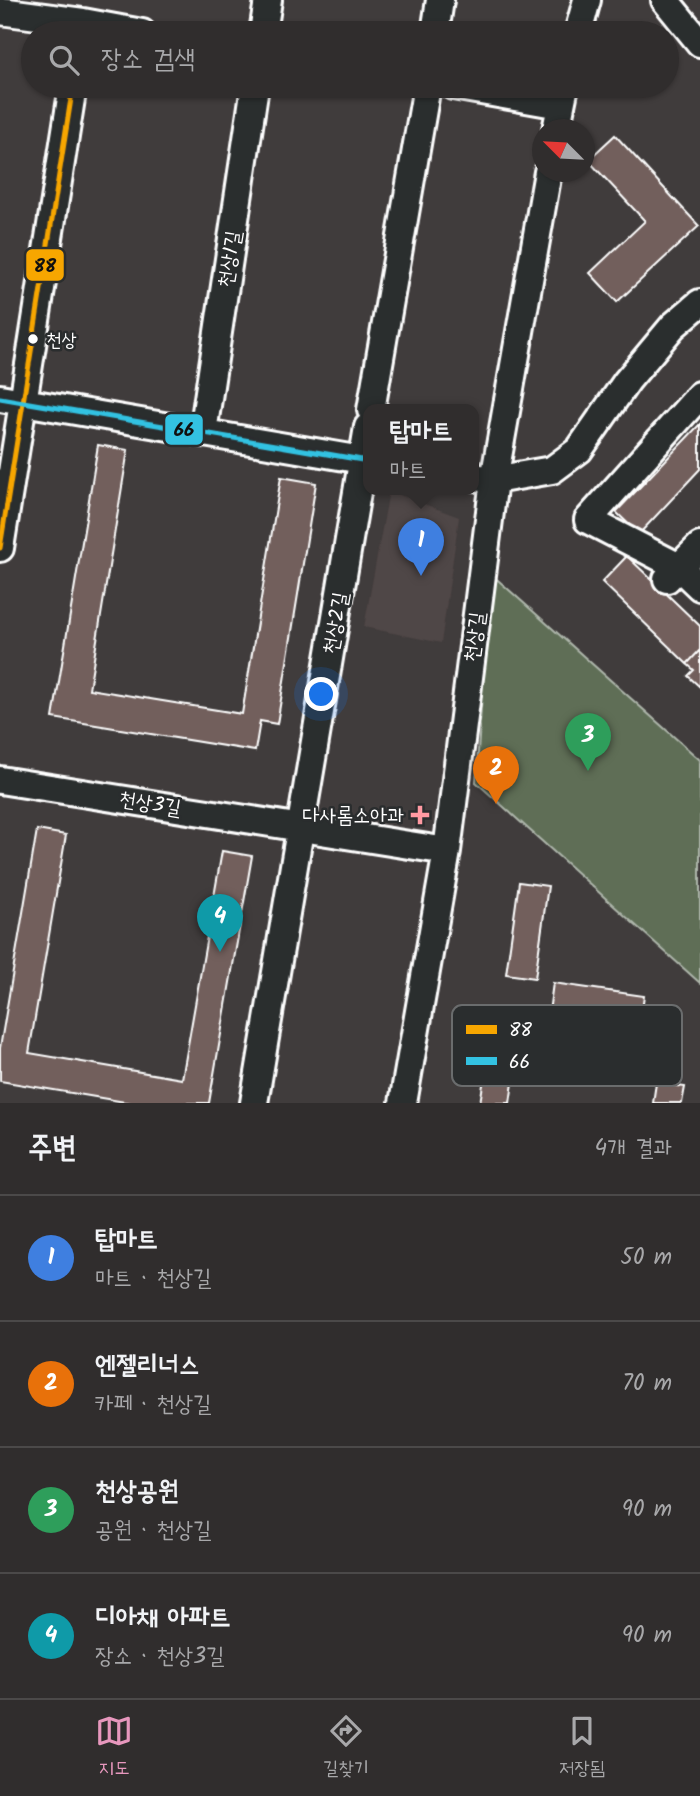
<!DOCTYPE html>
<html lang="ko">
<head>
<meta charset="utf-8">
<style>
	:root { --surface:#302d2d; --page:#3c3939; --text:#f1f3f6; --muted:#a8a8aa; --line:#4b4949; --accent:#e797bd }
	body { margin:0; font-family:Kalam,"Poor Story",sans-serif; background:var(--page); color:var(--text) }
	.compass { position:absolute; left:532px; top:119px; width:63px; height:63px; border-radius:50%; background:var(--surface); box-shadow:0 2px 5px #0004; rotate:294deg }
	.you { position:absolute; left:322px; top:695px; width:24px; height:24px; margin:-18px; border:5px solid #fff; border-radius:50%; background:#1a73e8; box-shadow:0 0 0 10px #1a73e833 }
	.badge { display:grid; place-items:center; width:46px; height:46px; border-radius:50%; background:var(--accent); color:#fff; font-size:23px; font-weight:700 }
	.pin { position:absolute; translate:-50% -58px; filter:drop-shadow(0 2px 4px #0008) }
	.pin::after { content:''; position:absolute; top:37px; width:24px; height:21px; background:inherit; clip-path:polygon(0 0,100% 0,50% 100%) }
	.popup { position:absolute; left:363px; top:404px; width:116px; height:91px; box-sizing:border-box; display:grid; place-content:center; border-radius:14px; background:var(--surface); filter:drop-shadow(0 2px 5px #0005); font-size:23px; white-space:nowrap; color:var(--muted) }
	.popup b { font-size:26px; color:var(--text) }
	.popup::after { content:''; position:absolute; left:50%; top:100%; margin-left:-14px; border:14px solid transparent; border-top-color:var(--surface) }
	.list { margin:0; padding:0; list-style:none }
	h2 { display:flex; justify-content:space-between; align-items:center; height:91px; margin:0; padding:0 28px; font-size:30px }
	h2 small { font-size:23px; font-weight:400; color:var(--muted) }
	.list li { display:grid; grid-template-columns:46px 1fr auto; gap:21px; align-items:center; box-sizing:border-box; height:126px; padding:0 28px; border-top:2px solid var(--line) }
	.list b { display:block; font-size:26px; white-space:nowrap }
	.list p { margin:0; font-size:23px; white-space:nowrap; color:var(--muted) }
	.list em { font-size:23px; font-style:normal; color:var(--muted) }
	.icon { flex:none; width:38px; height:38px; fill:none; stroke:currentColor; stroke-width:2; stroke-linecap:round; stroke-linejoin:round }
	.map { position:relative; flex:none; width:700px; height:1103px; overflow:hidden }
	.search { position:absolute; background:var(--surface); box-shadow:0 2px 5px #0004; left:21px; right:21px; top:21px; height:77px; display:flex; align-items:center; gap:18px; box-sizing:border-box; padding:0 24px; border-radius:38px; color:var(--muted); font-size:26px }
	.sheet { height:595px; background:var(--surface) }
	nav { display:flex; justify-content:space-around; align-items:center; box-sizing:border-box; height:98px; border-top:2px solid var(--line); background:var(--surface); font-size:19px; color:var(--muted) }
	nav a { display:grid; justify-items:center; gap:4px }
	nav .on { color:var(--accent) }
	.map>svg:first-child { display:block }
	.built { fill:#4f4646 }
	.green { fill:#5e6e57; stroke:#aeb6ab; stroke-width:2 }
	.building { fill:#725f5c; stroke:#fff; stroke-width:2 }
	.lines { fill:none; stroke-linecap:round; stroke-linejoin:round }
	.minor-casing { stroke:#fff; stroke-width:32 }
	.minor { stroke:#2a2d2e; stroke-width:26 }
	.bus-1-casing { stroke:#2a2d2e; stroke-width:10 }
	.bus-2-casing { stroke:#2a2d2e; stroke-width:10 }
	.bus-1 { stroke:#f7a600; stroke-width:5 }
	.bus-2 { stroke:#33c2e2; stroke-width:5 }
	.bus-dot { fill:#fff; stroke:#2a2d2e; stroke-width:2.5 }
	.poi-dot { fill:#ff9aa2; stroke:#2a2d2e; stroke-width:2.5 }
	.labels { text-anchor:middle; stroke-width:5; stroke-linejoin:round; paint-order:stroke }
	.bus-label { font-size:19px; fill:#fff; stroke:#2a2d2e; text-anchor:start }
	.street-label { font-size:21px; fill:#fff; stroke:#2a2d2e }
	.poi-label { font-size:21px; fill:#fff; stroke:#2a2d2e; text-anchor:end }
	.key { fill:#2a2d2e; stroke:#6a6c6d; stroke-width:2 }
	.key-label { font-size:19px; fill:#fff }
	.line-badge { stroke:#2a2d2e; stroke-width:2.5 }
	.pale-badge-label { font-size:19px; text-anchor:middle; font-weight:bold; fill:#111 }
</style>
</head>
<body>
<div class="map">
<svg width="700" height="1103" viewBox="0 0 700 1103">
	<rect width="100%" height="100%" fill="#403c3c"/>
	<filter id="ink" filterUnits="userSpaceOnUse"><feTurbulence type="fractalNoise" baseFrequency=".0143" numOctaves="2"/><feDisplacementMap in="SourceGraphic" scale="14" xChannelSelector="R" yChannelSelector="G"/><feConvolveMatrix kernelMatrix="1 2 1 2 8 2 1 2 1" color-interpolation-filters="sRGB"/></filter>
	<g filter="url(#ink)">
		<!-- built -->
		<path class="built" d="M389 491 459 517 441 643 364 627Z"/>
		<!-- green -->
		<path class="green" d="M490 573 700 760V983L476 782Z"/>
		<!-- building -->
		<path class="building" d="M615 135 699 226 617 302 590 273 645 221 588 160Z
			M700 424V469L639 534 616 512Z
			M98 445 128 450 89 689 242 714 281 477 316 483 277 724 260 721 255 751 53 718Z
			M627 556 700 626V650L687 664 602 582Z
			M700 650V687L688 676 694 670 687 664Z
			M37 830 66 835 29 1053 182 1079 222 851 252 856 209 1103H131L0 1081V1048Z
			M519 882 548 886 535 978 506 974Z
			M553 983 644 996 640 1025 549 1012Z
			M485 1072 514 1076 510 1103H480Z
			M656 1083 685 1087 682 1103H653Z"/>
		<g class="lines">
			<!-- minor casing -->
			<g class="minor-casing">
				<path id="minor" d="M665 0 700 43
					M0 11 83 22 142 33
					M263 33 268 0
					M435 33 440 0
					M578 33 587 0
					M453 86 560 105
					M556 130 565 86
					M700 395 588 520 679 567 700 587
					M0 398 368 461
					M371 410 427 86
					M203 432 255 86
					M474 477 494 480 552 470 579 450 627 381 673 326 700 303
					M0 548 73 86
					M667 579 700 546
					M0 780 447 851
					M254 1103 368 427
					M403 1103 447 851 494 480 548 172"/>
			</g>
			<!-- minor -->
			<use href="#minor" class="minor"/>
			<!-- bus-1 casing -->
			<g class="bus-1-casing">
				<path id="bus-1" d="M0 548 73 86"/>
			</g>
			<!-- bus-2 casing -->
			<g class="bus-2-casing">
				<path id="bus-2" d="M0 398 368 461"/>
			</g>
			<!-- bus-1 -->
			<use href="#bus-1" class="bus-1"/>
			<!-- bus-2 -->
			<use href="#bus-2" class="bus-2"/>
		</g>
	</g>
	<!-- markers -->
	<circle class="bus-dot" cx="33" cy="339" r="6"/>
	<path class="poi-dot" d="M416.5 804.5h7v7h7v7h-7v7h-7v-7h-7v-7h7z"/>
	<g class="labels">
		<!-- bus labels -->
		<g class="bus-label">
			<text x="46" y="346">천상</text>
		</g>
		<!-- street labels -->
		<g class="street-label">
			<text transform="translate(229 259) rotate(-81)" y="7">천상1길</text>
			<text transform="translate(335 623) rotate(-80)" y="7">천상2길</text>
			<text transform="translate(474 637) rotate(-83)" y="7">천상길</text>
			<text transform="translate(150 803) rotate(9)" y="7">천상3길</text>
		</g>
		<!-- poi labels -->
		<g class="poi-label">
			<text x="404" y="822">다사롬소아과</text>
		</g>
	</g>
	<!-- legend -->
	<rect x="452" y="1005" width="230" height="81" rx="10" class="key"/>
	<rect x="466" y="1025" width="31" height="9" fill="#f7a600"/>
	<rect x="466" y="1057" width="31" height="8" fill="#33c2e2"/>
	<g class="key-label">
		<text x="509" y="1036">88</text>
		<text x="509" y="1068">66</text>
	</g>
	<g class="line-badge">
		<rect x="25" y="248" width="40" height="34" rx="7" fill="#f7a600"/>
		<rect x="164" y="413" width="40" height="33" rx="7" fill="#33c2e2"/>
	</g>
	<g class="pale-badge-label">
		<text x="45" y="272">88</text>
		<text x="184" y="436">66</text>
	</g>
</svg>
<svg class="compass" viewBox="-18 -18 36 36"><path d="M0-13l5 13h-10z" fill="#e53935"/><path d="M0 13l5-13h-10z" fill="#a8a8aa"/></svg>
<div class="you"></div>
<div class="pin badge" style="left:421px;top:576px;background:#3f7fe0">1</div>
<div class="popup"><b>탑마트</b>마트</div>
<div class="pin badge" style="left:496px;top:804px;background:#e8710a">2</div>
<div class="pin badge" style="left:588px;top:771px;background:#2e9e5b">3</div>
<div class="pin badge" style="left:220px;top:952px;background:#0f9aa8">4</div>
<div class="search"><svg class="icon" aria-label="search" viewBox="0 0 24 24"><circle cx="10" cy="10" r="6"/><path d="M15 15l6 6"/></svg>장소 검색</div>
</div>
<section class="sheet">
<h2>주변<small>4개 결과</small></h2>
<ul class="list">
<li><span class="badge" style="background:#3f7fe0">1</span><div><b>탑마트</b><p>마트 · 천상길</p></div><em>50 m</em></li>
<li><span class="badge" style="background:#e8710a">2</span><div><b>엔젤리너스</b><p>카페 · 천상길</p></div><em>70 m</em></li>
<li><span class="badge" style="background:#2e9e5b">3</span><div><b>천상공원</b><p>공원 · 천상길</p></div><em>90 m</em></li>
<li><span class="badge" style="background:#0f9aa8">4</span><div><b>디아채 아파트</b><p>장소 · 천상3길</p></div><em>90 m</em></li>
</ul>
</section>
<nav>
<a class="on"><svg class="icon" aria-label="map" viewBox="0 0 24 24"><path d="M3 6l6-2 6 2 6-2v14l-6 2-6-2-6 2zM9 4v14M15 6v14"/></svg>지도</a>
<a><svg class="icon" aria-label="directions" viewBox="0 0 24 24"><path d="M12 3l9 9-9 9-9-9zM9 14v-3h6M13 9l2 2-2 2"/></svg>길찾기</a>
<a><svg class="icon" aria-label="saved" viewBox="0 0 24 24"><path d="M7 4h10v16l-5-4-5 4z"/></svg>저장됨</a>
</nav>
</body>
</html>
